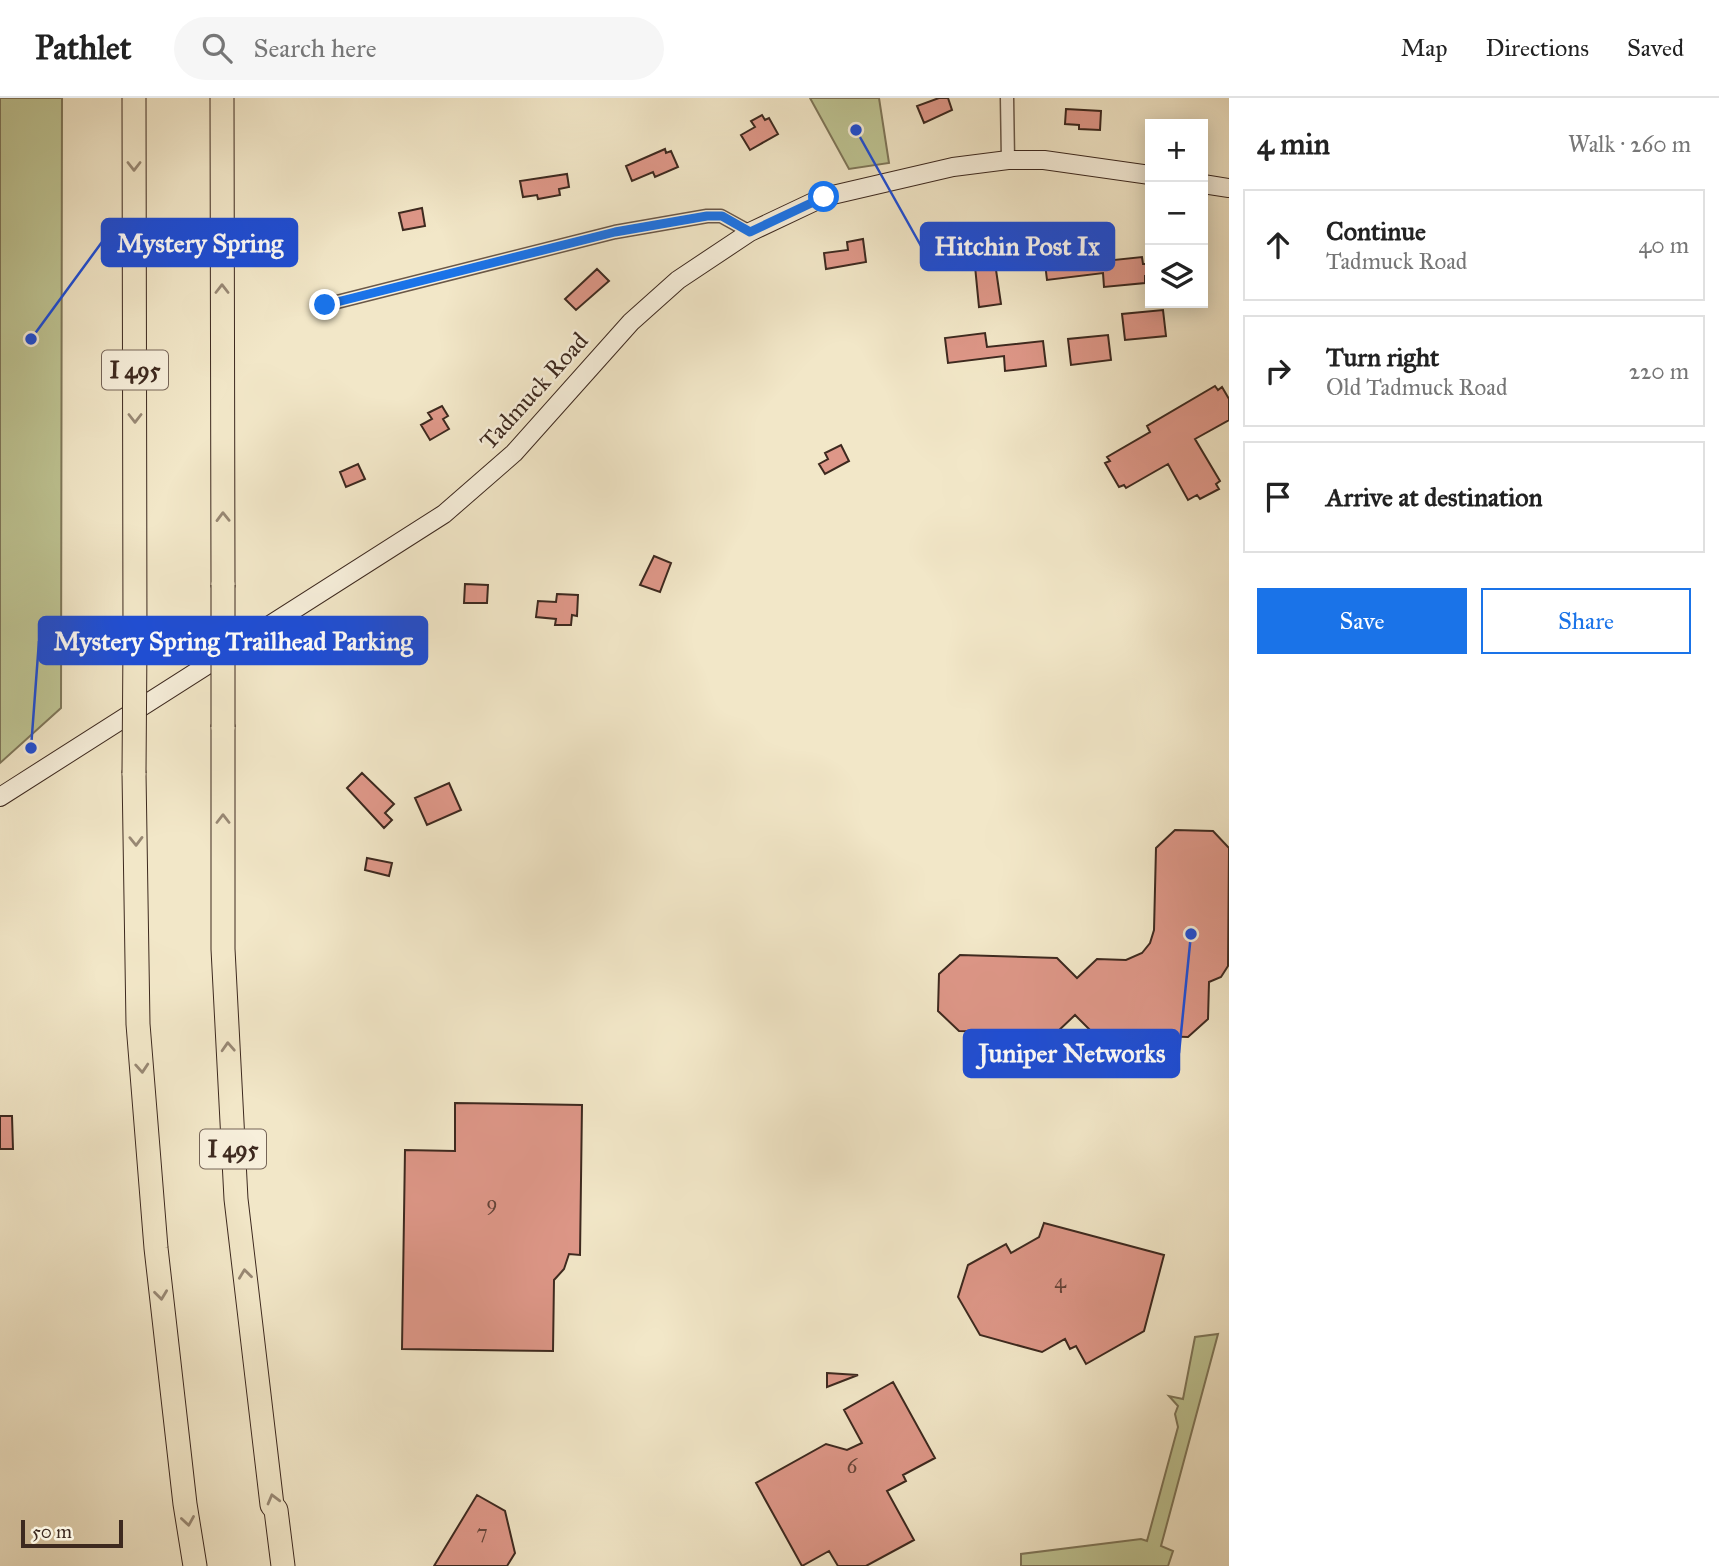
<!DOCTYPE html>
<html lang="en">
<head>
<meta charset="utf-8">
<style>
	:root { --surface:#fff; --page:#f6f6f6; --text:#222; --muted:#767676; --line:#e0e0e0; --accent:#1a73e8 }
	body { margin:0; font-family:"IM FELL Great Primer",serif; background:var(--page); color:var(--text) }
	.controls { position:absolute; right:21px; top:21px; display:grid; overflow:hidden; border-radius:0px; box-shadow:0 4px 18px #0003 }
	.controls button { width:63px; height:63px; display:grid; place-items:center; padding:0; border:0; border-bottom:2px solid var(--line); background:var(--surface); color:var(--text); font:35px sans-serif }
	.scale { position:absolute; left:21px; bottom:18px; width:102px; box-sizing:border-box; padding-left:7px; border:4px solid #3d291f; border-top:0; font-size:19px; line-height:24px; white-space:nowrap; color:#3d291f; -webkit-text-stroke:5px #f7efdb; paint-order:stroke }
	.stop { position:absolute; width:21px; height:21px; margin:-16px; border:5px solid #1a73e8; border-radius:50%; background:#fff }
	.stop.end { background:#1a73e8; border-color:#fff; box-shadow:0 2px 7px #0008 }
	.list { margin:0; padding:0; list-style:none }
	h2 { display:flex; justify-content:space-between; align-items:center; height:91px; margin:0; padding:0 28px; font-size:30px }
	h2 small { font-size:23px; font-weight:400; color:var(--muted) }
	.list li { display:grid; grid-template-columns:46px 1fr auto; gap:21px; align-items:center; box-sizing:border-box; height:112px; margin:0 14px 14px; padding:0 14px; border:2px solid var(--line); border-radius:0px }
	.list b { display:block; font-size:26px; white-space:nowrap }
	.list p { margin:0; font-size:23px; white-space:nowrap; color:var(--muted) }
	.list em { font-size:23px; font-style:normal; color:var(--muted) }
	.actions { display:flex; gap:14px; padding:21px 28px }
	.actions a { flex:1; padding:16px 0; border:2px solid var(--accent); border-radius:0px; text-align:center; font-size:24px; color:var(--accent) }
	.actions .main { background:var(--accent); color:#fff }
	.icon { flex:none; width:38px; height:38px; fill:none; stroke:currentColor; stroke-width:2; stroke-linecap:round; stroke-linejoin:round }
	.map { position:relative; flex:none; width:1229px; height:1468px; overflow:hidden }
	header { display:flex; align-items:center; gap:42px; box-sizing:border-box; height:98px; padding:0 35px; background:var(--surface); border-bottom:2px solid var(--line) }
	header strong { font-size:33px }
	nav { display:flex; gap:38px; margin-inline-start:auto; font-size:24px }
	.search { width:490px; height:63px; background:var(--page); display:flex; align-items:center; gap:18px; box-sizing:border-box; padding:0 24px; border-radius:38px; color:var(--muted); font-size:26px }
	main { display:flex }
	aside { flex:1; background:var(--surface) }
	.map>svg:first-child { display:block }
	.green { fill:#bec493; stroke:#7e7659; stroke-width:2 }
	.building { fill:#de9788; stroke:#3d291f; stroke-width:2 }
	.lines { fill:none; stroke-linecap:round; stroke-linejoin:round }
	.street-casing { stroke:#6a5849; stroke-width:15 }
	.secondary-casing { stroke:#3d291f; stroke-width:20 }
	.highway-casing { stroke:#3d291f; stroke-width:25 }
	.street { stroke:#f7efdb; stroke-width:12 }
	.secondary { stroke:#f7efdb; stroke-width:18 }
	.highway { stroke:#f2e7c8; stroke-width:23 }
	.highway-bridge-casing { stroke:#3d291f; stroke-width:25; stroke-linecap:butt }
	.highway-bridge { stroke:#f2e7c8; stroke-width:23 }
	.oneway { stroke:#988874 }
	.route { stroke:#1a73e8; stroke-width:9 }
	.labels { text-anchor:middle; stroke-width:5; stroke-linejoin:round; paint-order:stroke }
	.number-label { font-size:21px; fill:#654439 }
	.shield { fill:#f7efdb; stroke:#756457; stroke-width:2 }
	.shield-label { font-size:23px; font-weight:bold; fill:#3d291f }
	.street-label { font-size:24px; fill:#3d291f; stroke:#f7efdb }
	.leader { fill:none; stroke:#1d4ed8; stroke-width:2.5 }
	.callout-dot { fill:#1d4ed8; stroke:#f7efdb; stroke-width:2.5 }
	.callout { fill:#1d4ed8; stroke:#1d4ed8; stroke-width:2.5 }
	.callout-label { font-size:26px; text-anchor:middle; font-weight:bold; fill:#fff }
</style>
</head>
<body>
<header>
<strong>Pathlet</strong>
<div class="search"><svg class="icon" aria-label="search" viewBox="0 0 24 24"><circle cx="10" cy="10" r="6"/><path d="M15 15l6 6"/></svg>Search here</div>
<nav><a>Map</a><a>Directions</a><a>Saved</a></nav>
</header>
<main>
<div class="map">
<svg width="1229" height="1468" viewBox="0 0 1229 1468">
	<rect width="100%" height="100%" fill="#f2e7c8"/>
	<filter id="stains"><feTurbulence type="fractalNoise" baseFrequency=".00286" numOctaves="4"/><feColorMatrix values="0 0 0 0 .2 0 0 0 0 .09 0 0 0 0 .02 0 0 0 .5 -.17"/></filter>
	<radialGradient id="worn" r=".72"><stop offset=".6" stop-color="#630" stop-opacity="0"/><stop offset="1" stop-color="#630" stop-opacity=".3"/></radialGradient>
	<!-- green -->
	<path class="green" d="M0 0H62L61 610 0 665Z
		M810 0H879L889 65 849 71Z
		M1218 1236 1161 1448 1173 1453 1168 1468H1021V1456L1141 1441 1147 1443 1178 1329 1175 1316 1178 1308 1169 1298 1183 1301 1195 1239Z"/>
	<!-- building -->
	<path class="building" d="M939 0H948L952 12 924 25 917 8Z
		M1066 11 1101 13 1100 32 1079 31V27L1065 26Z
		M762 17 765 22 769 20 778 36 750 52 741 37 755 29 751 23Z
		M665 51 666 55 671 53 678 69 655 79 653 74 632 83 626 68Z
		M567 76 569 89 559 91 560 97 538 101 537 97 523 99 520 83Z
		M422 110 425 128 403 132 399 115Z
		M863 141 866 164 826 171 824 155 848 152 847 144Z
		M1085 152 1086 165 1142 159 1143 166H1148L1149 178H1145V185L1104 189 1103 175 1047 182 1044 157Z
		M995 165 1001 206 979 209 975 168Z
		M597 171 609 183 576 212 565 201Z
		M1163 212 1166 238 1125 242 1122 216Z
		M985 235 987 249 1043 243 1046 268 1005 273 1004 258 948 265 945 240Z
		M1108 237 1111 262 1071 267 1068 241Z
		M1215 288 1218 292 1222 289 1229 301V322L1195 341 1220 383 1216 386 1219 391 1200 401 1197 397 1188 402 1168 366 1126 390 1124 387 1119 389 1105 365 1110 363 1107 359 1150 334 1147 328Z
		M442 308 448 318 443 321 449 331 430 342 421 327 432 321 428 315Z
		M841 347 849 363 825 376 819 366 828 361 825 355Z
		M358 366 365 381 346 389 340 374Z
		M654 458 671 465 660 494 640 487Z
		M465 486 488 487 487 505H464Z
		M557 496 578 497 577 518 572 517 571 527H555L556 521 536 519 538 503 556 504Z
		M362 675 394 706 385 715 392 722 384 730 347 690Z
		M449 685 461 712 427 727 415 700Z
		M1175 732 1213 733 1229 750 1228 868 1221 879 1209 884 1208 921 1188 939 1094 936 1075 917 1055 936 959 933 938 913 939 876 960 857 1057 860 1077 880 1097 861 1126 862 1142 855 1150 845 1154 832 1156 750Z
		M367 760 392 765 389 778 365 772Z
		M455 1005 582 1007 580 1157 569 1156 564 1171 554 1182 553 1253 402 1251 405 1052 455 1053Z
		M0 1018H12L13 1051H0Z
		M1044 1125 1164 1157 1144 1233 1086 1266 1076 1248 1070 1251 1065 1241 1042 1254 980 1237 958 1199 968 1167 1006 1146 1011 1155 1039 1139Z
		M827 1275 858 1277 827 1289Z
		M893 1284 935 1360 903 1377 906 1383 887 1393 914 1442 866 1468H838L829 1453 802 1468 756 1385 826 1346 847 1352 862 1345 844 1312Z
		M477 1397 505 1413 515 1455 507 1468H434Z"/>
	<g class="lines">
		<!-- street casing -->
		<g class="street-casing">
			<path id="street" d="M1007 0 1008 62
				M325 207 615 134 707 118H721L750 134"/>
		</g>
		<!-- secondary casing -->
		<g class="secondary-casing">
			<path id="secondary" d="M1203 86 1229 90
				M0 699 444 416 514 355 631 224 678 182 750 134 824 99 953 69 1008 62H1044L1150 77"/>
		</g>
		<!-- highway casing -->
		<g class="highway-casing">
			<path id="highway" d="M134 0 135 544
				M222 0 223 487
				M223 629V851L236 1101 272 1407 276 1412 283 1468
				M134 675 138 926 156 1150 185 1406 195 1468"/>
		</g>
		<!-- street -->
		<use href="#street" class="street"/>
		<!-- secondary -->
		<use href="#secondary" class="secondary"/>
		<!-- highway -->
		<use href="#highway" class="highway"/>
		<!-- highway-bridge casing -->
		<g class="highway-bridge-casing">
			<path id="highway-bridge" d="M223 629V487
				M134 675 135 544"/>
		</g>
		<!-- highway-bridge -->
		<use href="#highway-bridge" class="highway-bridge"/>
	</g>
	<!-- one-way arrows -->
	<defs><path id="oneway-chevron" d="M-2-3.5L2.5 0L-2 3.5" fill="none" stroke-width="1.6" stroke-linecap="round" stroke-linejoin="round" transform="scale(1.75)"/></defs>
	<g class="oneway">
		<use href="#oneway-chevron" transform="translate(134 68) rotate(90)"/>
		<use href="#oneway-chevron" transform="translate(222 191) rotate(-90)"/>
		<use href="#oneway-chevron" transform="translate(135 320) rotate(90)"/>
		<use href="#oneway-chevron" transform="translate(223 419) rotate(-91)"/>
		<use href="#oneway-chevron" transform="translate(223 721) rotate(-90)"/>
		<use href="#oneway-chevron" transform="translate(136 743) rotate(89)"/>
		<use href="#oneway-chevron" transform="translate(228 949) rotate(-93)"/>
		<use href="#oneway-chevron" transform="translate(142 970) rotate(86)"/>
		<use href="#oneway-chevron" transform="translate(245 1176) rotate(-97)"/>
		<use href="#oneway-chevron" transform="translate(161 1197) rotate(83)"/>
		<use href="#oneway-chevron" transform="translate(273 1401) rotate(-105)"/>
		<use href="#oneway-chevron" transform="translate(188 1423) rotate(81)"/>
	</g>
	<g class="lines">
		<!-- route -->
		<path class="route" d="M325 207 615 134 707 118H722L750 134 824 99"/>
	</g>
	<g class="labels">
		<!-- number labels -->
		<g class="number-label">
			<text x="492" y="1112">9</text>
			<text x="1060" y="1190">4</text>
			<text x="852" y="1375">6</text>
			<text x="482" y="1441">7</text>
		</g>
		<!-- shield labels -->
		<g class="shield">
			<rect x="102" y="252.5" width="66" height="39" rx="5"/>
			<rect x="200" y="1031.5" width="66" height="39" rx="5"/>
		</g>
		<g class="shield-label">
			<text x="135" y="280">I 495</text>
			<text x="233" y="1059">I 495</text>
		</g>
		<!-- street labels -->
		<g class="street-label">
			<text transform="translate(534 293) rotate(-48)" y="8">Tadmuck Road</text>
		</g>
	</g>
	<!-- callouts -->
	<path class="leader" d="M31 241L102 144M856 32L921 148M31 650L39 543M1191 836L1179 955"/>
	<g class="callout-dot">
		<circle cx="31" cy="241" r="7"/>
		<circle cx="856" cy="32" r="7"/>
		<circle cx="31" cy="650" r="7"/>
		<circle cx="1191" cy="836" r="7"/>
	</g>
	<g class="callout">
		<rect x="102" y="121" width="195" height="47" rx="7"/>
		<rect x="921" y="125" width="193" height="47" rx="7"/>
		<rect x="39" y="519" width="388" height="47" rx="7"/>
		<rect x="964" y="932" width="215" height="47" rx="7"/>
	</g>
	<g class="callout-label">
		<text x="200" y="154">Mystery Spring</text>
		<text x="1017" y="157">Hitchin Post Ix</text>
		<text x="233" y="552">Mystery Spring Trailhead Parking</text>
		<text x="1072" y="964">Juniper Networks</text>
	</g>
	<rect width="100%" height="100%" filter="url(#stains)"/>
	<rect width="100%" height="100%" fill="url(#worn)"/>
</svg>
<div class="controls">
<button>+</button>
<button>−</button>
<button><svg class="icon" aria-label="layers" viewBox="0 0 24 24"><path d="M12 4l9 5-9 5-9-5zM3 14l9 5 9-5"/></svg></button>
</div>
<div class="scale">50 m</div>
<div class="stop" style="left:824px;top:99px"></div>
<div class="stop end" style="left:325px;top:207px"></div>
</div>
<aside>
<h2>4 min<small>Walk · 260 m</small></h2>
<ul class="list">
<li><svg class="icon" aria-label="ahead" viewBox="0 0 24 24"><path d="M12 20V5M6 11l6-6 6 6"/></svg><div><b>Continue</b><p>Tadmuck Road</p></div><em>40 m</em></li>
<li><svg class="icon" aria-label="right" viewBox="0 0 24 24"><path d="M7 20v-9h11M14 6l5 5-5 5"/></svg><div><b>Turn right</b><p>Old Tadmuck Road</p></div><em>220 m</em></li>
<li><svg class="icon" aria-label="arrive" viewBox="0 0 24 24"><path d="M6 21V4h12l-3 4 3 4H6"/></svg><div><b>Arrive at destination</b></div></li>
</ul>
<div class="actions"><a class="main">Save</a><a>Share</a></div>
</aside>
</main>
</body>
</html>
